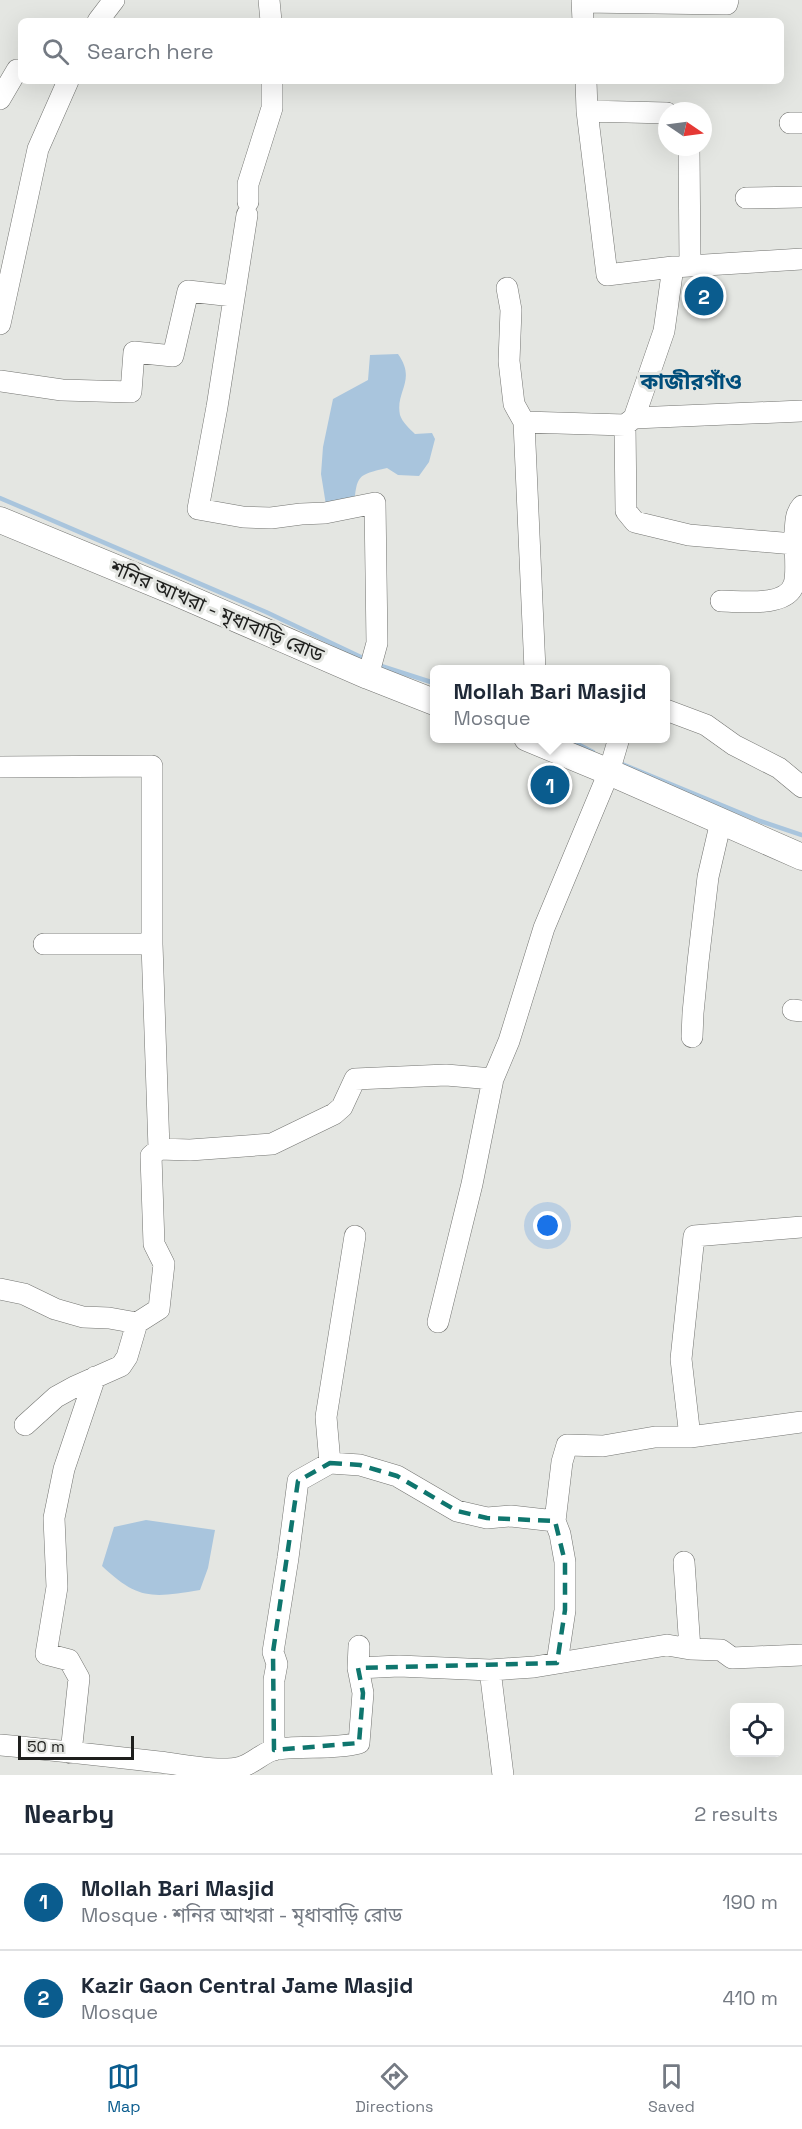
<!DOCTYPE html>
<html lang="en">
<head>
<meta charset="utf-8">
<style>
	:root { --surface:#fff; --page:#f2f2f3; --text:#1f2937; --muted:#747a83; --line:#e0e1e3; --accent:#0a5c8e }
	body { margin:0; font-family:"Space Grotesk","Noto Sans Bengali",sans-serif; background:var(--page); color:var(--text) }
	.controls { position:absolute; right:18px; bottom:18px; display:grid; overflow:hidden; border-radius:9px; box-shadow:0 6px 24px #0002 }
	.controls button { width:54px; height:54px; display:grid; place-items:center; padding:0; border:0; border-bottom:2px solid var(--line); background:var(--surface); color:var(--text); font:30px sans-serif }
	.compass { position:absolute; left:658px; top:102px; width:54px; height:54px; border-radius:50%; background:var(--surface); box-shadow:0 6px 24px #0002; rotate:103deg }
	.scale { position:absolute; left:18px; bottom:15px; width:116px; box-sizing:border-box; padding-left:6px; border:3px solid #1e1f1d; border-top:0; font-size:16px; line-height:21px; white-space:nowrap; color:#1e1f1d; -webkit-text-stroke:4px #e4e6e2; paint-order:stroke }
	.you { position:absolute; left:548px; top:1226px; width:21px; height:21px; margin:-15px; border:4px solid #fff; border-radius:50%; background:#1a73e8; box-shadow:0 0 0 9px #1a73e833 }
	.badge { display:grid; place-items:center; width:39px; height:39px; border-radius:50%; background:var(--accent); color:#fff; font-size:20px; font-weight:700 }
	.pin { position:absolute; translate:-50% -50%; border:3px solid #fff; box-shadow:0 2px 6px #0006 }
	.popup { position:absolute; left:430px; top:665px; width:240px; height:78px; box-sizing:border-box; display:grid; place-content:center; border-radius:9px; background:var(--surface); filter:drop-shadow(0 2px 4px #0005); font-size:20px; white-space:nowrap; color:var(--muted) }
	.popup b { font-size:22px; color:var(--text) }
	.popup::after { content:''; position:absolute; left:50%; top:100%; margin-left:-12px; border:12px solid transparent; border-top-color:var(--surface) }
	.list { margin:0; padding:0; list-style:none }
	h2 { display:flex; justify-content:space-between; align-items:center; height:78px; margin:0; padding:0 24px; font-size:26px }
	h2 small { font-size:20px; font-weight:400; color:var(--muted) }
	.list li { display:grid; grid-template-columns:39px 1fr auto; gap:18px; align-items:center; box-sizing:border-box; height:96px; padding:0 24px; border-top:2px solid var(--line) }
	.list b { display:block; font-size:22px; white-space:nowrap }
	.list p { margin:0; font-size:20px; white-space:nowrap; color:var(--muted) }
	.list em { font-size:20px; font-style:normal; color:var(--muted) }
	.icon { flex:none; width:33px; height:33px; fill:none; stroke:currentColor; stroke-width:2; stroke-linecap:round; stroke-linejoin:round }
	.map { position:relative; flex:none; width:802px; height:1775px; overflow:hidden }
	.search { position:absolute; background:var(--surface); box-shadow:0 6px 24px #0002; left:18px; right:18px; top:18px; height:66px; display:flex; align-items:center; gap:15px; box-sizing:border-box; padding:0 21px; border-radius:9px; color:var(--muted); font-size:22px }
	.sheet { height:270px; background:var(--surface) }
	nav { display:flex; justify-content:space-around; align-items:center; box-sizing:border-box; height:84px; border-top:2px solid var(--line); background:var(--surface); font-size:16px; color:var(--muted) }
	nav a { display:grid; justify-items:center; gap:3px }
	nav .on { color:var(--accent) }
	.map>svg:first-child { display:block }
	.water { fill:#a9c5dd }
	.lines { fill:none; stroke-linecap:round; stroke-linejoin:round }
	.stream { stroke:#a9c5dd; stroke-width:4.5 }
	.minor-casing { stroke:#737471; stroke-width:22 }
	.major-casing { stroke:#737471; stroke-width:27 }
	.minor { stroke:#fff; stroke-width:21 }
	.major { stroke:#fff; stroke-width:26 }
	.marked { fill:none; stroke:#0f766e; stroke-width:4.5; stroke-dasharray:12 8; stroke-linejoin:round }
	.labels { text-anchor:middle; stroke-width:6; stroke-linejoin:round; paint-order:stroke }
	.street-label { font-size:20px; fill:#1e1f1d; stroke:#e4e6e2 }
	.quarter-label { font-size:22px; font-weight:bold; fill:#004e7b; stroke:#e4e6e2 }
</style>
</head>
<body>
<div class="map">
<svg width="802" height="1775" viewBox="0 0 802 1775">
	<rect width="100%" height="100%" fill="#e4e6e2"/>
	<!-- water -->
	<path class="water" d="M398 354C417 381 395 391 400 415 402 422 410 429 415 434L432 433 435 439 429 462 419 476 398 475 387 468C357 475 357 475 354 506L326 505 321 474 323 447 333 399 368 380 370 355Z
		M146 1520 215 1530 208 1568 200 1590C152 1598 138 1600 102 1566L114 1527Z"/>
	<g class="lines">
		<!-- stream -->
		<path class="stream" d="M0 498 266 612 365 659
			M378 665 434 683
			M566 738 593 752
			M617 762 760 821 802 835"/>
		<!-- minor casing -->
		<g class="minor-casing">
			<path id="minor" d="M269 0 271 21
				M582 0 583 21
				M582 2 727 4 728 0
				M98 21 114 0
				M586 81 587 111 607 275 673 267
				M0 99 17 70
				M587 111 667 113
				M790 123H802
				M689 147 690 265
				M746 198 802 197
				M248 202V184L272 108V81
				M247 215 217 407 198 509 243 517 271 518 301 514 325 513 375 503 377 643 368 676
				M507 288 511 310 509 361 514 404 524 422 535 670
				M0 324 38 149 68 81
				M0 381 62 390 131 392 134 352 173 356 188 291 233 296
				M634 418 802 411
				M524 422 625 425 634 418 664 331 673 267 802 259
				M625 425 626 511 635 522 689 535 794 544
				M721 601C740 601 787 608 794 584 798 572 794 546 795 532 796 523 795 514 802 506
				M666 710 706 725 734 745 779 768 802 787
				M0 767 152 766V944L159 1149
				M44 944H152
				M793 1010 802 1011
				M692 1037 693 1013 698 962 708 877 721 821
				M0 1289 24 1294 55 1309 83 1317 109 1318 137 1323
				M438 1322 472 1184 493 1079 509 1041 544 928 609 772 619 738
				M25 1425 56 1397 76 1386 121 1366 127 1357 137 1323 159 1309 164 1264 154 1244 151 1156 159 1149 190 1150 272 1144 334 1114 342 1107 355 1079 446 1075 493 1079
				M690 1437 681 1359 694 1236 802 1227
				M330 1463 326 1417 355 1236
				M684 1562 690 1649
				M359 1646 358 1668 399 1666 490 1670 534 1667 667 1645 690 1649 721 1650 732 1658 802 1655
				M557 1663 565 1610V1562L560 1534 555 1521 562 1462 567 1445 603 1446 655 1437H690L802 1422
				M490 1670 503 1775
				M0 1745C53 1750 106 1756 159 1762 180 1764 220 1773 241 1767 253 1764 264 1751 277 1749 306 1745 331 1750 359 1743L363 1693 358 1668
				M274 1750V1680L277 1664 273 1652 288 1558 298 1481 330 1463 360 1465 397 1476 457 1511 487 1518 511 1516 555 1521
				M71 1753 79 1678 69 1660 46 1654 57 1587 54 1518 64 1469 95 1377"/>
		</g>
		<!-- major casing -->
		<g class="major-casing">
			<path id="major" d="M0 520 172 591 368 676 434 702
				M527 738 609 772 802 857"/>
		</g>
		<!-- minor -->
		<use href="#minor" class="minor"/>
		<!-- major -->
		<use href="#major" class="major"/>
	</g>
	<!-- marked area -->
	<path class="marked" d="M330 1463 360 1465 397 1476 457 1511 487 1518 555 1521 565 1562V1610L557 1663 358 1668 363 1693 359 1743 274 1750 273 1652 298 1481Z"/>
	<g class="labels">
		<!-- street labels -->
		<g class="street-label">
			<text transform="translate(217 611) rotate(23)" y="7">শনির আখরা - মৃধাবাড়ি রোড</text>
		</g>
		<!-- quarter labels -->
		<g class="quarter-label">
			<text x="691" y="389">কাজীরগাঁও</text>
		</g>
	</g>
</svg>
<div class="controls">
<button><svg class="icon" aria-label="locate" viewBox="0 0 24 24"><circle cx="12" cy="12" r="6"/><path d="M12 2v4M12 18v4M2 12h4M18 12h4"/></svg></button>
</div>
<svg class="compass" viewBox="-18 -18 36 36"><path d="M0-13l5 13h-10z" fill="#e53935"/><path d="M0 13l5-13h-10z" fill="#747a83"/></svg>
<div class="scale">50 m</div>
<div class="you"></div>
<div class="pin badge" style="left:550px;top:785px">1</div>
<div class="popup"><b>Mollah Bari Masjid</b>Mosque</div>
<div class="pin badge" style="left:704px;top:296px">2</div>
<div class="search"><svg class="icon" aria-label="search" viewBox="0 0 24 24"><circle cx="10" cy="10" r="6"/><path d="M15 15l6 6"/></svg>Search here</div>
</div>
<section class="sheet">
<h2>Nearby<small>2 results</small></h2>
<ul class="list">
<li><span class="badge">1</span><div><b>Mollah Bari Masjid</b><p>Mosque · শনির আখরা - মৃধাবাড়ি রোড</p></div><em>190 m</em></li>
<li><span class="badge">2</span><div><b>Kazir Gaon Central Jame Masjid</b><p>Mosque</p></div><em>410 m</em></li>
</ul>
</section>
<nav>
<a class="on"><svg class="icon" aria-label="map" viewBox="0 0 24 24"><path d="M3 6l6-2 6 2 6-2v14l-6 2-6-2-6 2zM9 4v14M15 6v14"/></svg>Map</a>
<a><svg class="icon" aria-label="directions" viewBox="0 0 24 24"><path d="M12 3l9 9-9 9-9-9zM9 14v-3h6M13 9l2 2-2 2"/></svg>Directions</a>
<a><svg class="icon" aria-label="saved" viewBox="0 0 24 24"><path d="M7 4h10v16l-5-4-5 4z"/></svg>Saved</a>
</nav>
</body>
</html>
